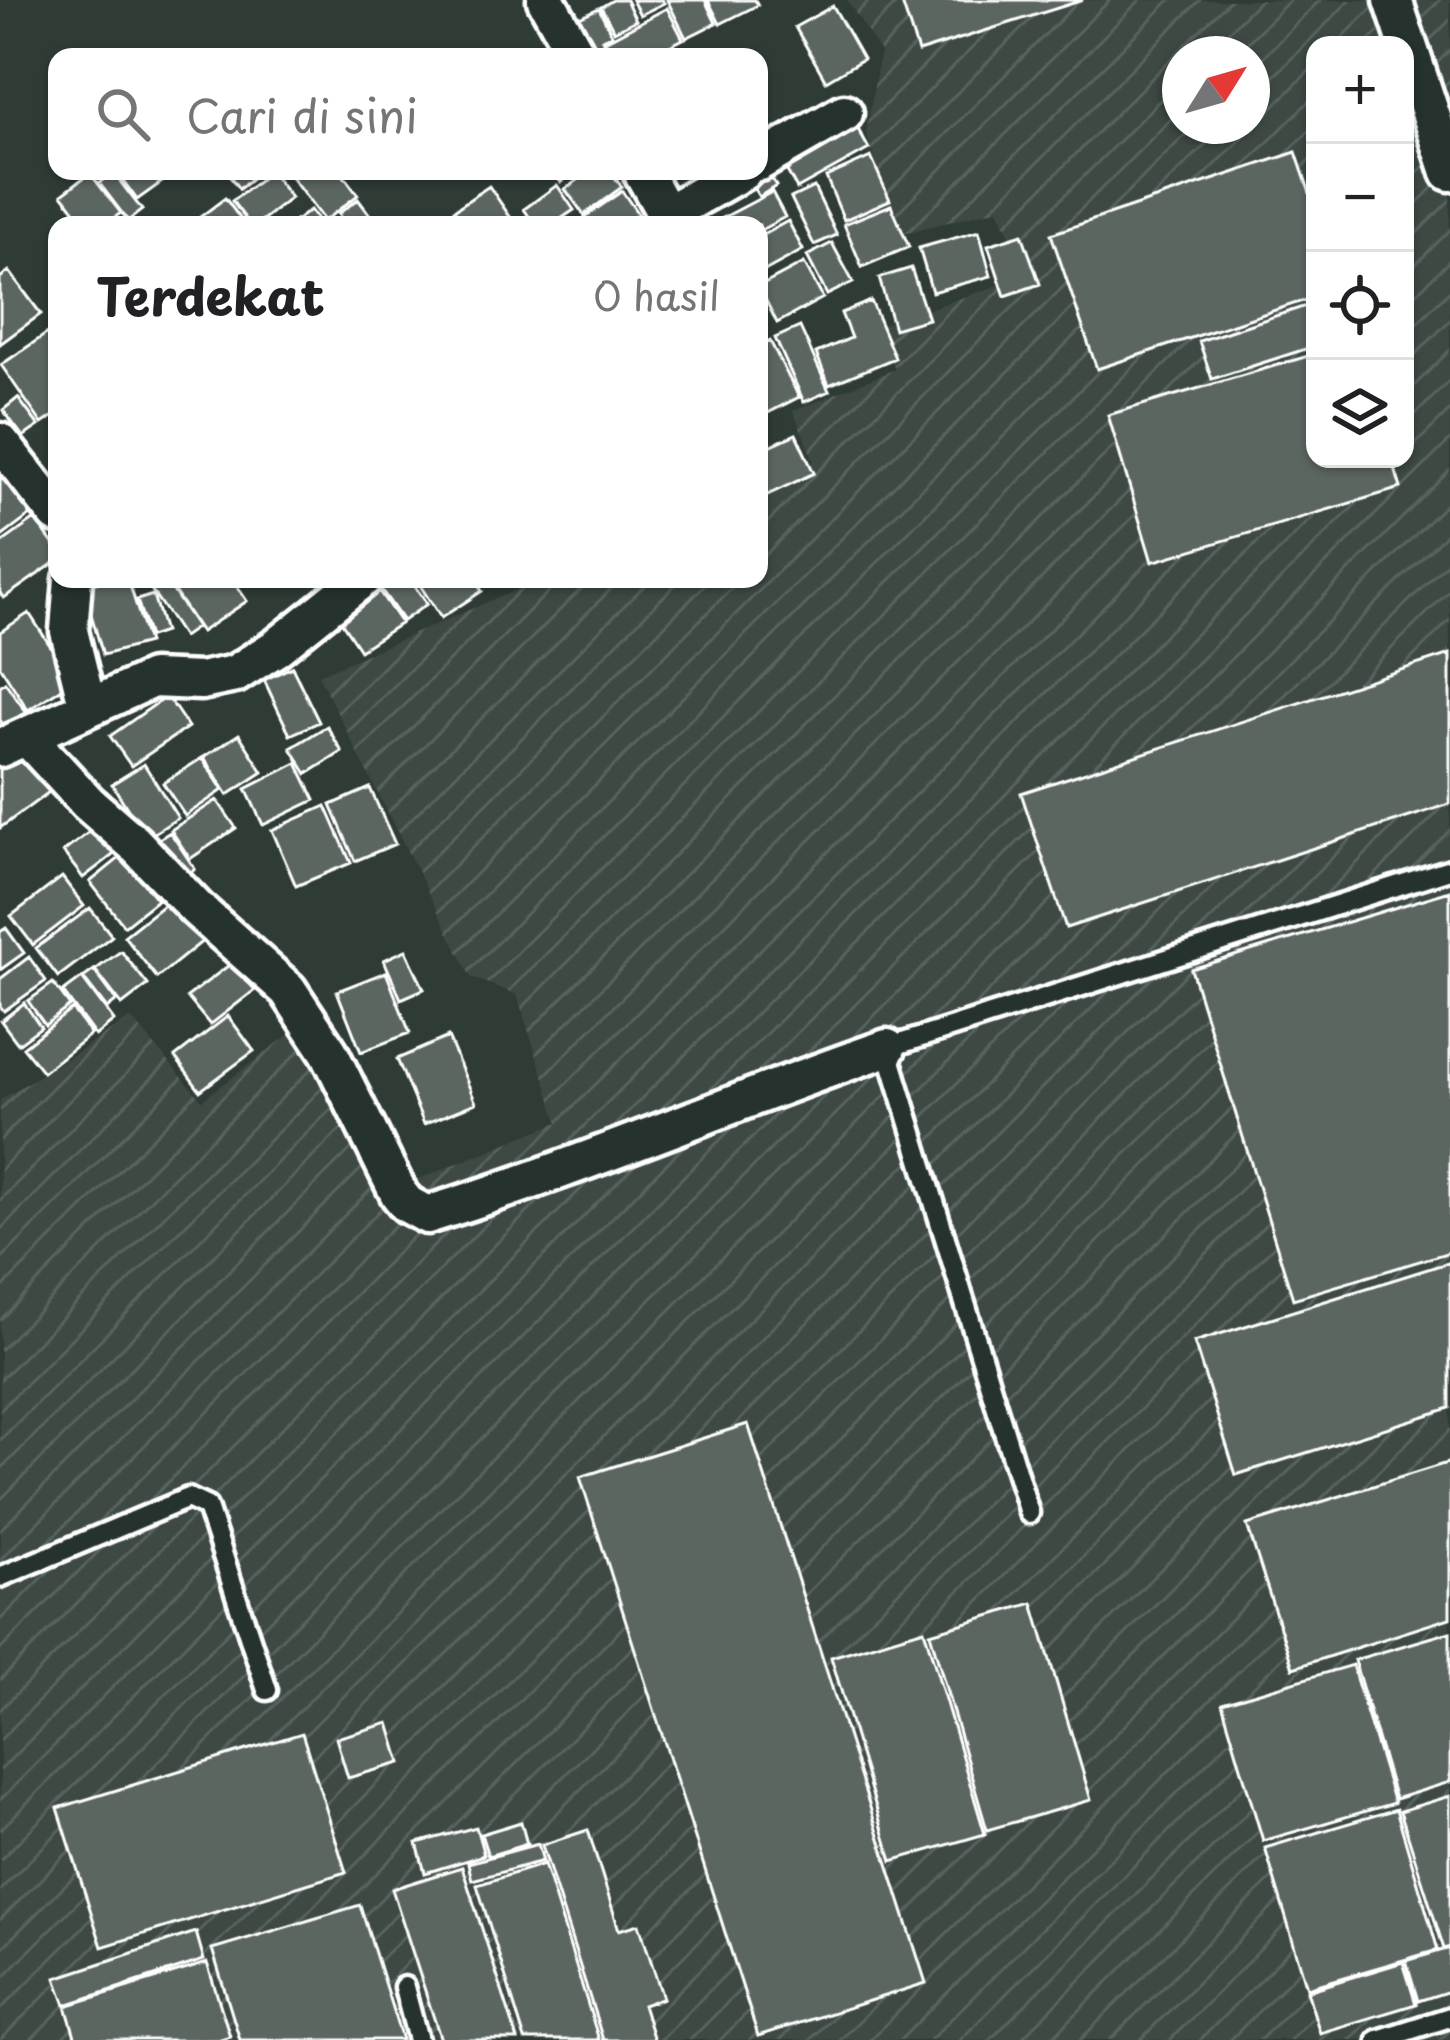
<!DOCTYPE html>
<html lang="id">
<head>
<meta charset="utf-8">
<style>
	:root { --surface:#fff; --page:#f6f6f6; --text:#202124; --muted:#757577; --line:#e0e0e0 }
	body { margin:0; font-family:"Playpen Sans",sans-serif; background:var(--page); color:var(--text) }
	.controls { position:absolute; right:36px; top:36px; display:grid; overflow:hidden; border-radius:24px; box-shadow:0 3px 9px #0004 }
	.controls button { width:108px; height:108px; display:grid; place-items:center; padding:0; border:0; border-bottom:3px solid var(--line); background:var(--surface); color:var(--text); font:60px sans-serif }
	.compass { position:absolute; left:1162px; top:36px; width:108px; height:108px; border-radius:50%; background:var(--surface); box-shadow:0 3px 9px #0004; rotate:53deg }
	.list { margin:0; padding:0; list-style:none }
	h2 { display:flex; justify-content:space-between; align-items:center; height:156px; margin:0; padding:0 48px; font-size:51px }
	h2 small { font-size:39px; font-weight:400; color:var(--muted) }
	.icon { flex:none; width:66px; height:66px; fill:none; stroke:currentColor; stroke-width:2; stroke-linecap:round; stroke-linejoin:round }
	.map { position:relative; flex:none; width:1450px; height:2040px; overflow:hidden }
	.search { position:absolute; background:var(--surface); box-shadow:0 3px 9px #0004; left:48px; top:48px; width:720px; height:132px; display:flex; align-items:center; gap:30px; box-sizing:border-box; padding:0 42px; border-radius:24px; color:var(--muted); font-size:45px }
	.panel { position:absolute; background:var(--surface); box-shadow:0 3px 9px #0004; left:48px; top:216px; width:720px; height:372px; border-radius:24px }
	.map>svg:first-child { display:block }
	.industrial { fill:url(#industrial-furrows); fill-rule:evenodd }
	.building { fill:#5b6661; stroke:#fff; stroke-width:3 }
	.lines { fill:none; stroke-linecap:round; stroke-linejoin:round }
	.service-casing { stroke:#fff; stroke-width:27 }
	.minor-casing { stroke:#fff; stroke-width:45 }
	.service { stroke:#26332d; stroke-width:18 }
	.minor { stroke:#26332d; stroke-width:36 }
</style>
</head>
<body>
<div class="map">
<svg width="1450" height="2040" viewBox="0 0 1450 2040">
	<defs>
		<pattern id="industrial-furrows" width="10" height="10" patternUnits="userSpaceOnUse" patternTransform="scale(3)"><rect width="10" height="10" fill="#3c4842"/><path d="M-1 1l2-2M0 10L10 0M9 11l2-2" fill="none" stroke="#59635e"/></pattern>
	</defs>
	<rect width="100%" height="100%" fill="#2f3b35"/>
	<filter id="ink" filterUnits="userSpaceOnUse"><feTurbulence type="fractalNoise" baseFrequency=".00833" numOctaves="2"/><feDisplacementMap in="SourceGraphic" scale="24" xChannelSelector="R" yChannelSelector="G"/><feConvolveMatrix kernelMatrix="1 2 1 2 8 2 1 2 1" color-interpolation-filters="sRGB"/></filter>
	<g filter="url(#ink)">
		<!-- industrial -->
		<path class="industrial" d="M847 0H1450V2040H0V1100L131 1018 202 1100 298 1028 385 1193 558 1122 517 995 471 977 318 675 541 579H759V486L814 461 793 411 895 369 876 327 1028 275 998 209 898 235 866 132 880 52ZM1315 45H1405V459H1315ZM1180 54H1252V126H1180Z"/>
		<!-- building -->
		<path class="building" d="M613 0H626L636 20 614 31 601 7Z
			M632 0H662L664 3 640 15Z
			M667 0H705L716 23 686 38Z
			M708 0H755L758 5 720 24Z
			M901 0H1083L918 52Z
			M833 6 863 59 826 81 795 27Z
			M599 8 612 35 602 39 610 57H591L573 20Z
			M667 8 683 39 648 57H613L605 41Z
			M854 122 869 149 797 189 782 162Z
			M1296 152 1315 208V297L1097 369 1051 234Z
			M871 157 890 200 844 220 826 177Z
			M764 166 776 186 759 197 747 177Z
			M116 171H153L162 182 137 200Z
			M226 171H262L239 189Z
			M296 171H340L358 195 324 221 290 176Z
			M553 171H577L561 182Z
			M591 171H610L622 187 584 215 565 189Z
			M113 172 142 210 128 221 99 183Z
			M271 172 291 198 256 225H250L232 201Z
			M90 173 121 213 104 225H86L62 194Z
			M557 185 574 210 552 225H535L524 209Z
			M489 186 515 224V225H464L454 210Z
			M814 187 837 235 814 245 791 198Z
			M622 191 638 214 622 225H590L585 217Z
			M772 192 785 217 759 231V225H717L715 222Z
			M225 198 245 225H206L200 217Z
			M358 199 373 219 364 225H346L338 214Z
			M891 205 909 247 862 267 844 224Z
			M310 210 321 225H290Z
			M445 214 452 225H428Z
			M788 221 803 250 759 274V237Z
			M979 231 991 276 932 292 919 248Z
			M1022 234 1040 284 1005 296 988 245Z
			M832 243 853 282 827 295 807 256Z
			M804 263 823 298 777 323 759 287Z
			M911 268 928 319 894 329 879 278Z
			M9 271 41 314 0 344V278Z
			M871 301 895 358 829 385 816 353 851 338 841 313Z
			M1306 306 1315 346 1212 379 1199 341Z
			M800 327 829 391 804 402 775 338Z
			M52 330 57 338V414L42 424 1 365Z
			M770 341 799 397 762 416 759 410V347Z
			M1315 354V459H1392L1401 488 1152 562 1108 415Z
			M18 398 39 426 23 437 3 410Z
			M796 434 814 473 759 499V451Z
			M10 469 39 509 0 538V477Z
			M35 519 57 549V561L4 598 0 593V544Z
			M108 579H128L148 643 103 655 83 587Z
			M144 579H165L197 627 183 637Z
			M166 579H232L247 601 201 632Z
			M388 579H410L427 604 403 621 378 585Z
			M416 579H474L482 591 441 618Z
			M376 587 401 623 360 650 336 614Z
			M153 595 164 632 149 637 137 600Z
			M29 613 73 681 28 710 0 666V632Z
			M1450 654V804L1066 928 1021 793Z
			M292 667 319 722 290 735 264 680Z
			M5 682 33 722 12 737 0 720V686Z
			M167 696 188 727 131 766 110 736Z
			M327 726 342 752 307 774 291 748Z
			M239 734 263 772 228 795 204 757Z
			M22 749 52 790 0 828V765Z
			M202 758 223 790 185 816 163 783Z
			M297 763 315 800 263 825 246 789Z
			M144 764 178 818 146 838 112 784Z
			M370 788 395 844 355 861 331 805Z
			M217 800 236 828 190 859 171 830Z
			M326 806 351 863 296 886 272 830Z
			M101 823 121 849 83 878 63 852Z
			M170 832 195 869 185 877 159 839Z
			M122 856 157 900 124 926 90 882Z
			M62 877 84 906 33 945 11 916Z
			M1450 891V1252L1293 1299 1191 969Z
			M176 895 209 936 157 978 124 936Z
			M90 908 112 936 58 977 36 948Z
			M6 928 24 953 0 970V932Z
			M406 950 424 989 401 999 384 960Z
			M121 951 148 985 122 1005 95 970Z
			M29 957 46 981 4 1011 0 1006V979Z
			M233 962 255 990 210 1025 187 997Z
			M94 970 117 1001 107 1009 83 978Z
			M386 972 410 1033 361 1052 337 991Z
			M82 978 114 1021 95 1036 63 992Z
			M53 983 70 1006 45 1025 28 1001Z
			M24 1003 41 1027 18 1044 1 1021Z
			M72 1009 91 1034 43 1072 23 1047Z
			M228 1016 254 1051 200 1091 175 1057Z
			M448 1037 476 1103 424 1124 397 1059Z
			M1450 1262V1408L1236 1475 1194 1342Z
			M748 1424 926 1983 758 2036 580 1477Z
			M1450 1462V1618L1293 1668 1247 1525Z
			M1033 1603 1091 1800 987 1830 930 1633Z
			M924 1629 985 1834 892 1861 831 1657Z
			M1450 1632V1782L1395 1799 1354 1660Z
			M1352 1665 1394 1803 1263 1841 1222 1703Z
			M389 1723 401 1763 348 1778 336 1738Z
			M302 1733 346 1872 102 1947 58 1808Z
			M1450 1796V1947L1444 1949 1400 1811Z
			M1396 1809 1438 1950 1307 1988 1265 1848Z
			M521 1822 527 1844 488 1856 481 1834Z
			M476 1827 484 1855 425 1873 417 1843Z
			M588 1830 619 1930 639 1924 663 1998 643 2005 654 2040H603L542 1845Z
			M538 1844 543 1861 472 1880 468 1863Z
			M544 1864 599 2040H525L477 1885Z
			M462 1867 518 2040H441L392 1889Z
			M360 1905 402 2040H240L212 1949Z
			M196 1932 204 1960 66 2005 56 1978Z
			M1450 1948V1991L1418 2001 1406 1961Z
			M1403 1962 1416 2004 1320 2033 1307 1991Z
			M207 1963 230 2036 218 2040H76L66 2006Z"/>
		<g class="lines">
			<!-- service casing -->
			<g class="service-casing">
				<path id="service" d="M1029 1513 887 1048 1450 869
					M0 1577 188 1498 207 1507 267 1690
					M404 1987 418 2040
					M1378 2040 1450 2017"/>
			</g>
			<!-- minor casing -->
			<g class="minor-casing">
				<path id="minor" d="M546 0 578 57
					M1393 0 1450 172
					M759 162 844 113
					M642 171 672 225
					M667 214 743 171
					M0 442 57 514
					M73 579 69 631 88 708
					M26 736 88 803 135 844 197 909 288 990 329 1052 399 1194 407 1204 427 1215C583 1167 733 1101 887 1048
					M0 748 152 679 201 681 235 674 277 647 362 579"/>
			</g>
			<!-- service -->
			<use href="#service" class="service"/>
			<!-- minor -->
			<use href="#minor" class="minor"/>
		</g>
	</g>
</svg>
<div class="controls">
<button>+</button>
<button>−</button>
<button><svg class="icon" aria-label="locate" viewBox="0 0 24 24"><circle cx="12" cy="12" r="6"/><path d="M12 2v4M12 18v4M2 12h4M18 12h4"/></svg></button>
<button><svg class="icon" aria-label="layers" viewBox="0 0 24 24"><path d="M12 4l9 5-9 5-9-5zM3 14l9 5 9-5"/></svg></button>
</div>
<svg class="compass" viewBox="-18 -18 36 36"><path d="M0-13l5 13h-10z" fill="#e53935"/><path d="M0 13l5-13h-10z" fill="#757577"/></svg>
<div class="search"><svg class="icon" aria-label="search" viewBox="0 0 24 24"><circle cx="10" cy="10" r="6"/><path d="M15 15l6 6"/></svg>Cari di sini</div>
<section class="panel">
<h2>Terdekat<small>0 hasil</small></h2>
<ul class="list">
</ul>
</section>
</div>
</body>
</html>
